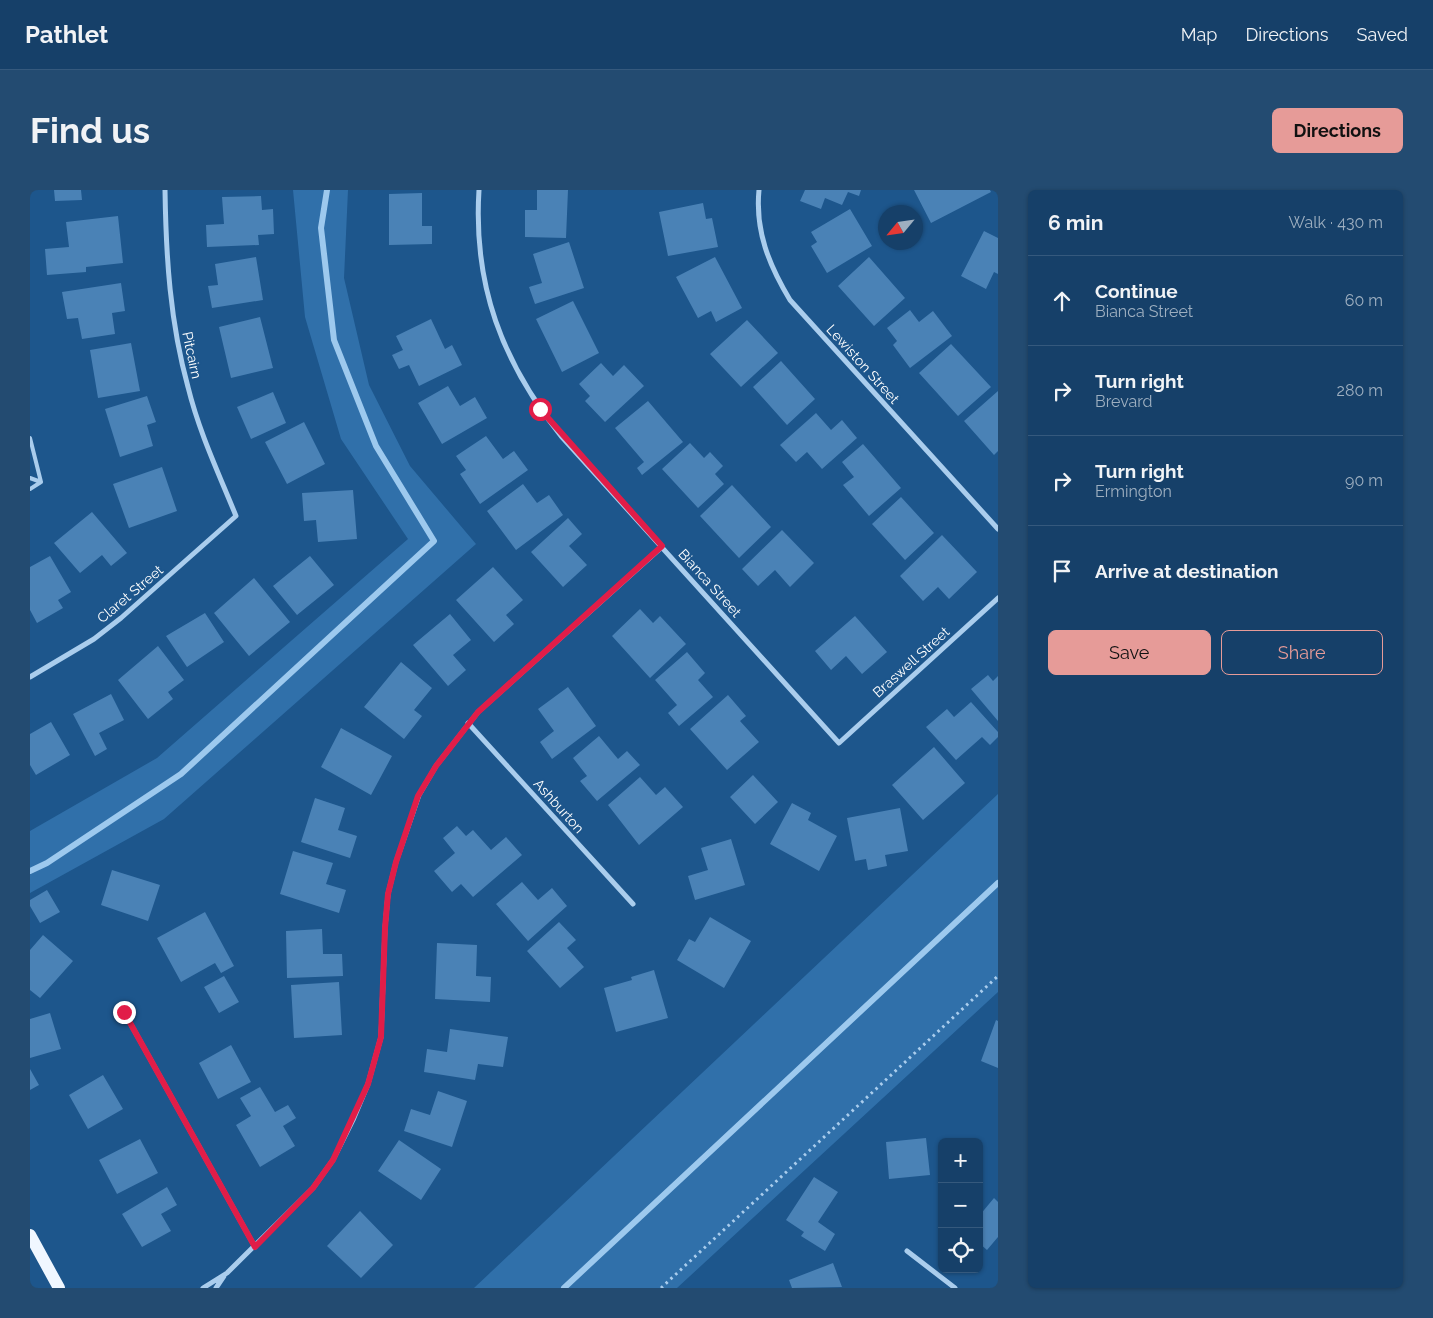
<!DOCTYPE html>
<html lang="en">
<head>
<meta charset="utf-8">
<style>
	:root { --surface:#164069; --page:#234b71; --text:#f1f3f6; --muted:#9eafc0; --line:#35597d; --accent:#e69b98 }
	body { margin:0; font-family:Raleway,sans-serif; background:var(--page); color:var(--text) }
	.controls { position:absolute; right:15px; bottom:15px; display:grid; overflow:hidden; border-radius:8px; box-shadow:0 1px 4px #0004 }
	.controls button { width:45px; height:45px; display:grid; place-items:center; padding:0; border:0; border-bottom:1px solid var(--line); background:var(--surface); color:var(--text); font:25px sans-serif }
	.compass { position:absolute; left:848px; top:15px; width:45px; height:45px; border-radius:50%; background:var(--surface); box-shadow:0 1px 4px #0004; rotate:241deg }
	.stop { position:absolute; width:15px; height:15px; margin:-11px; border:4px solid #e11d48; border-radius:50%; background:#fff }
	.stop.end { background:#e11d48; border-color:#fff; box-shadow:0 1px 5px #0008 }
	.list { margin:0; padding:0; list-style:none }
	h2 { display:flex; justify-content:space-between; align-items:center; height:65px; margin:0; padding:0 20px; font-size:21px }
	h2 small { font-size:16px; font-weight:400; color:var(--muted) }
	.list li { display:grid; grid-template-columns:32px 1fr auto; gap:15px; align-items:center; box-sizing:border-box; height:90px; padding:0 20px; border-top:1px solid var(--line) }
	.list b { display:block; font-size:19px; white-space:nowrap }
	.list p { margin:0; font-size:16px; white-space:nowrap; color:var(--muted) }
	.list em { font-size:16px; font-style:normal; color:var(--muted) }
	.actions { display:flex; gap:10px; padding:15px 20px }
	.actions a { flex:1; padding:11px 0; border:1px solid var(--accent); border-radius:8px; text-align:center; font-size:18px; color:var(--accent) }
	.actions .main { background:var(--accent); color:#111 }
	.icon { flex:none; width:28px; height:28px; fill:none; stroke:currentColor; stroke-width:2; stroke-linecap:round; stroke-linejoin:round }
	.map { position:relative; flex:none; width:968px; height:1098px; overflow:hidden; border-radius:8px }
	header { display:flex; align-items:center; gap:30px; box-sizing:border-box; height:70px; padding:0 25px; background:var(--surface); border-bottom:1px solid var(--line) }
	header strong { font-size:24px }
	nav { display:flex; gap:28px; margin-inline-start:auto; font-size:18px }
	.intro { display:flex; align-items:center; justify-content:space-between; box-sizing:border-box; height:120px; padding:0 30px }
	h1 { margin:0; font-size:35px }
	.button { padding:12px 22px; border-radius:8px; background:var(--accent); color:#111; font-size:18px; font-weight:700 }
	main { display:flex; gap:30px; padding:0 30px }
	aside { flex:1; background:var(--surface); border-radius:8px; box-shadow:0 1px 4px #0004 }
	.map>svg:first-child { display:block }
	.green { fill:#3070aa }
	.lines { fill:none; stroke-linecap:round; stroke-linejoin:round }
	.stream { stroke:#9dc9ee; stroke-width:6 }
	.building { fill:#4a82b6 }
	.path { stroke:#aacded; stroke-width:3; stroke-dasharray:2.5 4; stroke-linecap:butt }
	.service { stroke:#aacded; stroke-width:4 }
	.minor { stroke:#aacded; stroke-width:5 }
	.primary { stroke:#f0f7ff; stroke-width:12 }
	.route { stroke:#e11d48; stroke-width:6 }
	.labels { text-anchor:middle; stroke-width:4; stroke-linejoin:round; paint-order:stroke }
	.street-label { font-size:14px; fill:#fff; stroke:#1d568c }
</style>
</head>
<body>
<header>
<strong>Pathlet</strong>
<nav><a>Map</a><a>Directions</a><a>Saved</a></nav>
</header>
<div class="intro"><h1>Find us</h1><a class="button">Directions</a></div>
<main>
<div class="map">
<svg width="968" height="1098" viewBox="0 0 968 1098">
	<rect width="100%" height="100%" fill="#1d568c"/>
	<!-- green -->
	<path class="green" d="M263 0H318L314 88 339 195 380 276 446 354 134 629 0 703V641L127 568 378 349 311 249 275 127Z
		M968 604V802L647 1098H444Z"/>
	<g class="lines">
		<!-- stream -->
		<path class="stream" d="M0 681 17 673 151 584 404 351 346 256 304 150 291 38 297 0
			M534 1098 968 693"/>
	</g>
	<!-- building -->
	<path class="building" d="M24 0H51L52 10 25 11Z
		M507 0H538L536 48 495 47V20H507Z
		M775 0H831L829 6 818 2 812 15 795 8 791 19 770 11Z
		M884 0H960L961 2 901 33Z
		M392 3V36H402V54L359 55V4Z
		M231 6 232 20 243 19 244 44 228 45 229 55 177 57 176 35 194 34 192 7Z
		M673 13 676 29 682 28 688 57 638 66 629 22Z
		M820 19 842 56 797 83 781 56 787 52 781 42Z
		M88 26 93 73 56 77V82L17 85 15 59 39 57 36 32Z
		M954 41 968 48V84L964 82 956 99 931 86Z
		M539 52 554 98 505 114 499 97 512 93 503 64Z
		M226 67 233 110 182 118 178 96 188 95 185 74Z
		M685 67 712 118 686 132 681 121 668 128 646 87Z
		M839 67 875 108 844 136 808 96Z
		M91 93 95 121 82 123 85 144 52 149 48 128 37 129 32 102Z
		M543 111 569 163 532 182 506 129Z
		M880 120 889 132 903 121 922 146 880 178 863 155 867 151 857 138Z
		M230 127 243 178 201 188 189 137Z
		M401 129 415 159 422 155 432 175 389 196 379 175 369 179 362 165 373 160 366 146Z
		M717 130 748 163 711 197 680 164Z
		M101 153 110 201 68 208 60 160Z
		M921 154 961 197 928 226 889 183Z
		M751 171 785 209 757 235 723 197Z
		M571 173 583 186 594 175 614 196 575 232 555 211 560 206 549 194Z
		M418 196 430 216 445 207 457 228 412 254 388 213Z
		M968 201V261L964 265 934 231Z
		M243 202 256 233 221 249 207 217Z
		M117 206 126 232 117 235 123 256 90 267 75 219Z
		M618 211 653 252 612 285 607 278 614 272 585 238Z
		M786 223 801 240 812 230 827 248 792 279 777 262 766 272 750 255Z
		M274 232 295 274 257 294 235 252Z
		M456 246 473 269 484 261 498 280 450 314 430 284 436 280 426 266Z
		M660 253 674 268 680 262 693 276 685 284 694 294 668 318 632 279Z
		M833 254 871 298 839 326 813 295 824 287 812 272Z
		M132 277 147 321 99 338 83 294Z
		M493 294 507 313 519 305 533 325 486 360 457 321Z
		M702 295 741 337 709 368 670 326Z
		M323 300 327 349 288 352 286 330 274 331 272 303Z
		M871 307 904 343 875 370 842 334Z
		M62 322 97 363 81 376 72 365 50 383 24 353Z
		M538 328 552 344 539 356 557 375 533 397 501 362Z
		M752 340 784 373 760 397 745 380 728 396 712 379Z
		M912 345 947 382 919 409 908 397 893 411 870 386Z
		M20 366 41 402 28 410 33 418 7 433 0 420V377Z
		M280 366 304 395 267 425 243 396Z
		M463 377 493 410 476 425 484 434 464 452 426 410Z
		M224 388 260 432 219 466 184 423Z
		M610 419 623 433 630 426 656 454 620 488 582 446Z
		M175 423 194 452 157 477 136 446Z
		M420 424 441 450 423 465 436 480 418 496 383 455Z
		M825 426 857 462 832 484 816 466 801 480 785 461Z
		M128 456 154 490 138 502 143 509 118 529 88 490Z
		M657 462 675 483 668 490 683 507 649 536 638 523 647 515 625 490Z
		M371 472 402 498 384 520 392 526 374 549 334 517Z
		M958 485 963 491 968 486V531L941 499Z
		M538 497 566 536 522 569 510 552 524 541 508 519Z
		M81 504 94 530 69 543 77 559 65 566 43 524Z
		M698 505 716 526 710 531 729 552 697 580 660 539Z
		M941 512 968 542V547L960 555 952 547 926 570 896 537 917 519 924 527Z
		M21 532 40 565 6 585 0 575V544Z
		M311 538 362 566 341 605 291 577Z
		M569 546 588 569 597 561 610 575 567 611 550 591 557 586 543 568Z
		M904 557 935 593 893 630 862 595Z
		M723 585 748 612 725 634 700 607Z
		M610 587 626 605 635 597 653 617 609 655 578 615Z
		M285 608 315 618 308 640 327 646 320 668 271 652Z
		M762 613 781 623 778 630 807 646 789 681 740 654Z
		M870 618 878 661 855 665 857 676 838 680 836 669 825 671 817 628Z
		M427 636 436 646 443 640 461 660 476 647 492 665 443 707 431 694 422 702 404 681 425 663 413 648Z
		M701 649 715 695 665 710 658 686 678 680 671 658Z
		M263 661 303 673 296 694 316 700 309 723 250 704Z
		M82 680 130 695 118 731 71 715Z
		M492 692 508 710 522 698 537 716 498 751 466 714Z
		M17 700 30 722 10 733 0 716V710Z
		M175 722 204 776 191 783 185 773 151 792 127 748Z
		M680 727 721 751 694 798 647 770 659 749 665 752Z
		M529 732 546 750 537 758 554 777 530 798 497 761Z
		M292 739 293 764H312L313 786 257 788 256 741Z
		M13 745 43 771 10 808 0 800V760Z
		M407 753 447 755 446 786 461 787 460 812 405 809Z
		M624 780 638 828 586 842 574 798 602 790 601 787Z
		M194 786 209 812 189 823 174 797Z
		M309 792 312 845 264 848 261 795Z
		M20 823 31 859 0 868V829Z
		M966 830 968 831V878L951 871Z
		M420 839 478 847 473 877 448 874 445 890 394 882 397 859 417 862Z
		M201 855 221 892 188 909 169 873Z
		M0 879 9 895 0 900Z
		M73 885 93 919 58 939 39 905Z
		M230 897 245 922 258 915 266 928 253 936 265 956 230 977 206 935 221 926 210 908Z
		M408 901 437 911 422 957 374 941 381 919 400 925Z
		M896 948 900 985 859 989 856 952Z
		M110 949 128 983 87 1004 69 970Z
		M369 950 411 979 391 1010 348 981Z
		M784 987 808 1002 788 1032 805 1044 795 1061 771 1046 774 1042 756 1030Z
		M137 997 147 1015 131 1024 141 1041 112 1057 92 1024Z
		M964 1008 968 1012V1047L957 1060 949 1053V1026Z
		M330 1021 363 1055 331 1088 297 1056Z
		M803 1073 812 1097 762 1098 759 1090Z"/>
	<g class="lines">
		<!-- path -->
		<path class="path" d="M631 1098 968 786"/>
		<!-- service -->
		<path class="service" d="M0 248 11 292 0 299
			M0 288 11 292"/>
		<!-- minor -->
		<path class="minor" d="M449 0C443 95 472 172 531 246L809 553 968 408
			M729 0C725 41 739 75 760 110L968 339
			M0 487 64 449 91 428 206 326C189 284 169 242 158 197 140 132 136 67 135 0
			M438 533 603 714
			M94 822 225 1057
			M877 1061 925 1098
			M173 1098 197 1083 283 998 303 970 323 930 338 894 351 847 355 738 358 704 366 672 389 605 406 576 448 522 632 357
			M186 1098 194 1086"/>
		<!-- primary -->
		<path class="primary" d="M0 1045 29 1098"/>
	</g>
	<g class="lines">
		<!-- route -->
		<path class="route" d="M94 822 225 1057 283 998 303 970 338 894 351 847 355 738 358 704 366 672 388 606 406 576 448 522 632 356 510 219"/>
	</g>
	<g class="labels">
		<!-- street labels -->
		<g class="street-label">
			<text transform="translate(162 165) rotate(78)" y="5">Pitcairn</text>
			<text transform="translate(833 174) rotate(48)" y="5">Lewiston Street</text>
			<text transform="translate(680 393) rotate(48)" y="5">Bianca Street</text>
			<text transform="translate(100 404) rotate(-40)" y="5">Claret Street</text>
			<text transform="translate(881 472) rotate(-42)" y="5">Braswell Street</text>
			<text transform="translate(529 616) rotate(48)" y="5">Ashburton</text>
		</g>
	</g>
</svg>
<div class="controls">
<button>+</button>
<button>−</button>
<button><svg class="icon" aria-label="locate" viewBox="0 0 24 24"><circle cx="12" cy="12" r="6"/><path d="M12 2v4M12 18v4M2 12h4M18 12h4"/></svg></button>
</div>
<svg class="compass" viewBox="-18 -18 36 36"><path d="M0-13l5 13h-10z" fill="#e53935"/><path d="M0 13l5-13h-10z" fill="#9eafc0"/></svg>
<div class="stop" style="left:510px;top:219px"></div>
<div class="stop end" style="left:94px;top:822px"></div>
</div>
<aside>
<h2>6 min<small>Walk · 430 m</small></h2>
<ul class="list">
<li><svg class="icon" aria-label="ahead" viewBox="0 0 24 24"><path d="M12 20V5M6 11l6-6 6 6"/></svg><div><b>Continue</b><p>Bianca Street</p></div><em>60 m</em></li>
<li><svg class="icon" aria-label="right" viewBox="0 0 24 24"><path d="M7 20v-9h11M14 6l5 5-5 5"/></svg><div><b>Turn right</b><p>Brevard</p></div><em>280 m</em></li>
<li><svg class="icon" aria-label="right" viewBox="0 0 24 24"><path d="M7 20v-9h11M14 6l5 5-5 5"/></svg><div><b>Turn right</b><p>Ermington</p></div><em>90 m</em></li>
<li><svg class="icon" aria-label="arrive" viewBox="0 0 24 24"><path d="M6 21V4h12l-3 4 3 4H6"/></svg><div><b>Arrive at destination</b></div></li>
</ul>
<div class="actions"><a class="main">Save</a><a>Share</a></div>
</aside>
</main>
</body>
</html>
